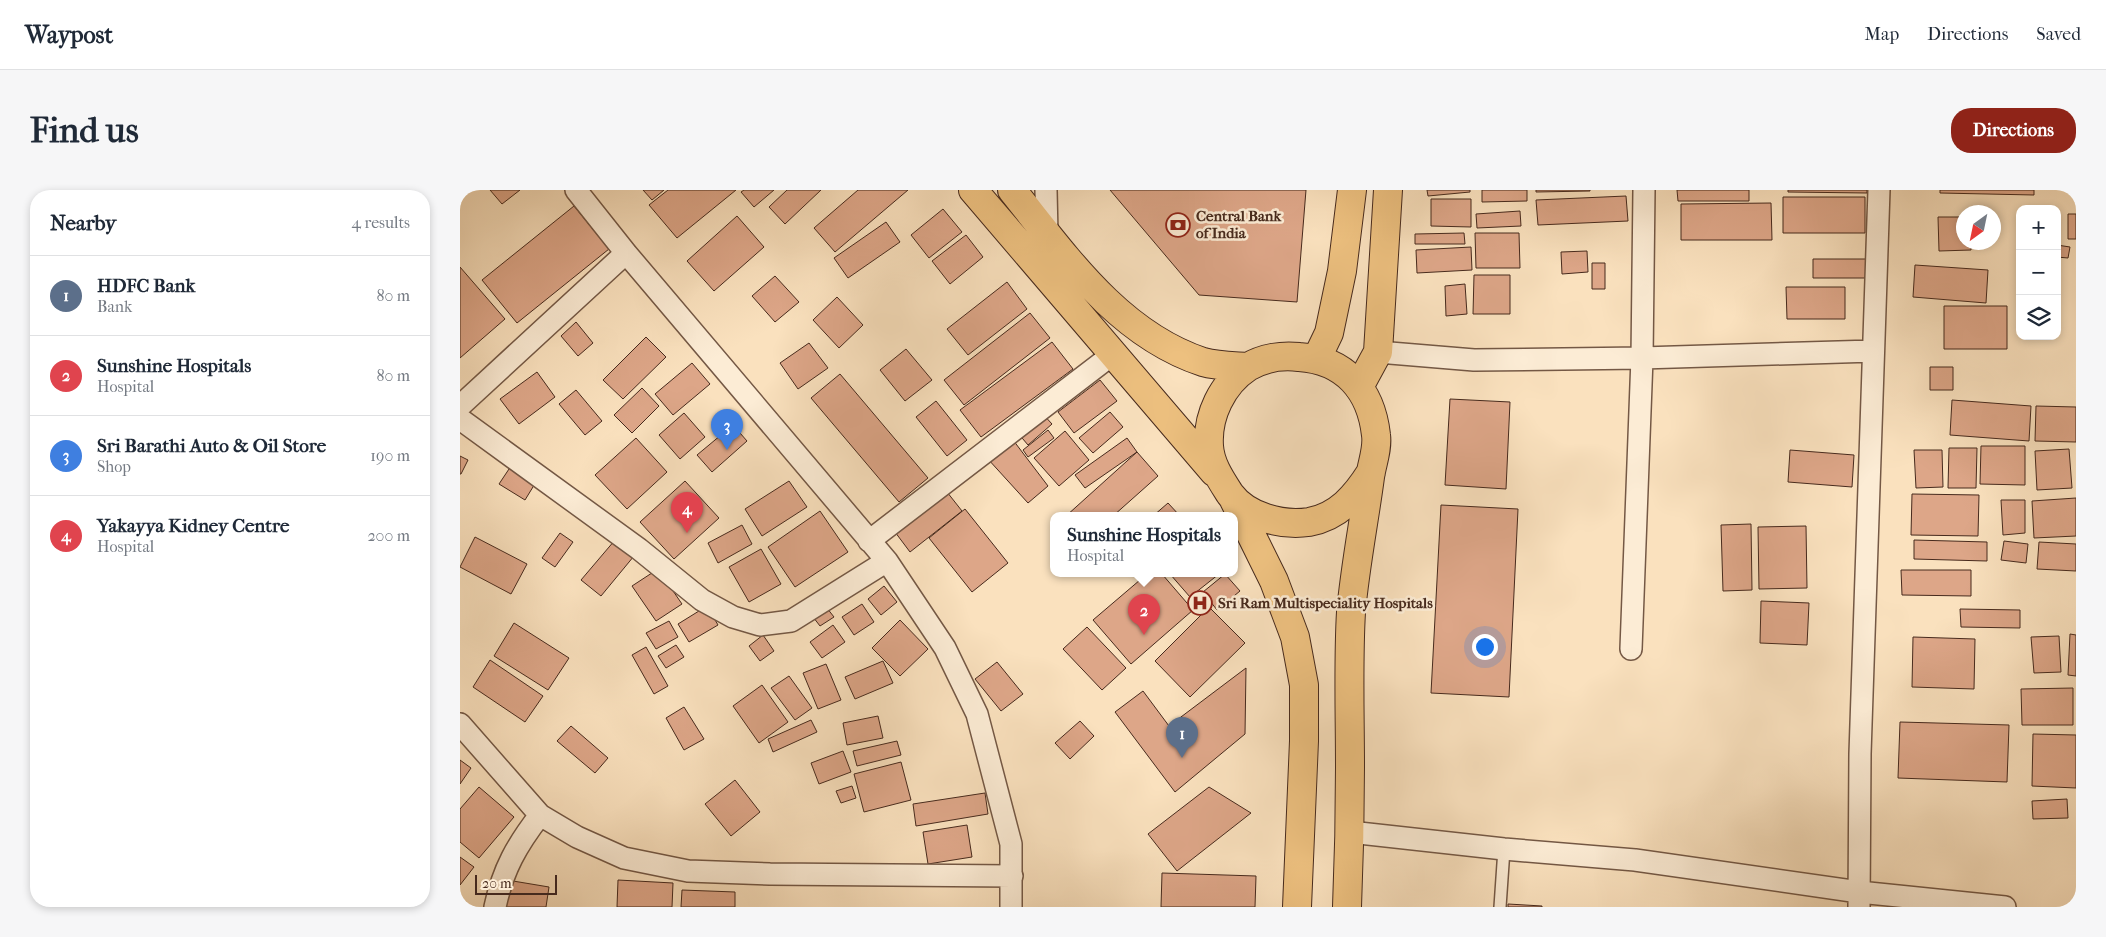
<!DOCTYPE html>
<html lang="en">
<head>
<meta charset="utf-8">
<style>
	:root { --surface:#fff; --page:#f6f6f7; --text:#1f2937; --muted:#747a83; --line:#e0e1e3; --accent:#8f2418 }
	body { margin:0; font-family:"IM FELL French Canon",serif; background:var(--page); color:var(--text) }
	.controls { position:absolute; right:15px; top:15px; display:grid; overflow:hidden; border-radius:10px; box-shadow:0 2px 8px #0003 }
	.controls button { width:45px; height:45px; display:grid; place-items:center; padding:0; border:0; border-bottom:1px solid var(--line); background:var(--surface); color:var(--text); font:25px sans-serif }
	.compass { position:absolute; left:1496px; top:15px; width:45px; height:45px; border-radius:50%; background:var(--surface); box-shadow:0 2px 8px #0003; rotate:213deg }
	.scale { position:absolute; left:15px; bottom:12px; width:82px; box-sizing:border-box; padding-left:5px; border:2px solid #472a1d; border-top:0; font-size:14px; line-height:18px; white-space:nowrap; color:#472a1d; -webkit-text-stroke:4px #fcecd5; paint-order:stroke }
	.you { position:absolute; left:1024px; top:456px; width:18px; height:18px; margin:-12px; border:4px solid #fff; border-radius:50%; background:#1a73e8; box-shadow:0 0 0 8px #1a73e833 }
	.badge { display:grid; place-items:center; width:32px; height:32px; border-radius:50%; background:var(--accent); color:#fff; font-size:16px; font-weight:700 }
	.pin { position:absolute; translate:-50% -41px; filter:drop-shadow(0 1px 2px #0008) }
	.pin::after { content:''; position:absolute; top:26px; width:18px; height:15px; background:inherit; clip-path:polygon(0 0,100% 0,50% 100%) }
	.popup { position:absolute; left:590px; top:322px; width:188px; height:65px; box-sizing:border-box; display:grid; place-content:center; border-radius:10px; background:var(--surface); filter:drop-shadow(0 1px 4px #0005); font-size:16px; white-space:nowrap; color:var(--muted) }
	.popup b { font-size:19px; color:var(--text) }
	.popup::after { content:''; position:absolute; left:50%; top:100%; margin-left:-10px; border:10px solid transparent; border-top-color:var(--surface) }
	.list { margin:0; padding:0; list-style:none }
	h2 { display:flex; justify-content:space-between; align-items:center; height:65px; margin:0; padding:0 20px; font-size:21px }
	h2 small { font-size:16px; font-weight:400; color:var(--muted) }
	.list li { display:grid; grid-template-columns:32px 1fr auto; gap:15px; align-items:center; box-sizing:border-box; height:80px; padding:0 20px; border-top:1px solid var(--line) }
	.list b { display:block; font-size:19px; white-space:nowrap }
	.list p { margin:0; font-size:16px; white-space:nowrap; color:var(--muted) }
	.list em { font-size:16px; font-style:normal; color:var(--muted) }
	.icon { flex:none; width:28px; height:28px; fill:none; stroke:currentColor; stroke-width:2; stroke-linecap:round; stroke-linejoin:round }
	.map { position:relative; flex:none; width:1616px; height:717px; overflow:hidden; border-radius:20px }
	header { display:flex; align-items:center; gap:30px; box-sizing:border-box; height:70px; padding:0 25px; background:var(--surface); border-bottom:1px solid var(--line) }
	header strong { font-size:24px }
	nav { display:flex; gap:28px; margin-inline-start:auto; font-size:18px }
	.intro { display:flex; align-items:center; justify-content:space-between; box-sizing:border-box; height:120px; padding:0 30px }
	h1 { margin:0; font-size:35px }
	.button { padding:12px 22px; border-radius:20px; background:var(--accent); color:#fff; font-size:18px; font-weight:700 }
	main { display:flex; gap:30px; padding:0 30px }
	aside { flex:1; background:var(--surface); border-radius:20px; box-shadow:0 2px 8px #0003 }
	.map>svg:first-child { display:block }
	.building { fill:#dda688; stroke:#472a1d }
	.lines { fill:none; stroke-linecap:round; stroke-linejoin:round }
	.service-casing { stroke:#745845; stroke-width:14 }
	.minor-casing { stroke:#745845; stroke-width:24 }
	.primary-casing { stroke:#472a1d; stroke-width:30 }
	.trunk-casing { stroke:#472a1d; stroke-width:30 }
	.service { stroke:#fcecd5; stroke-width:11 }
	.minor { stroke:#fcecd5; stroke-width:21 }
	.primary { stroke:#edc07f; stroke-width:28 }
	.trunk { stroke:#edc07f; stroke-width:28 }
	.labels { text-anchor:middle; stroke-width:5; stroke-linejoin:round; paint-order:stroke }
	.poi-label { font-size:15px; font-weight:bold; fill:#472a1d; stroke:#fcecd5; text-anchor:start }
</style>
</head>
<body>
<header>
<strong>Waypost</strong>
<nav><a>Map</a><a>Directions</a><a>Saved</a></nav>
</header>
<div class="intro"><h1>Find us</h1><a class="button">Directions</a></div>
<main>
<aside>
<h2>Nearby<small>4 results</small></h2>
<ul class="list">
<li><span class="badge" style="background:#5c6f8a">1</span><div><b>HDFC Bank</b><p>Bank</p></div><em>80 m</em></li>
<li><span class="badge" style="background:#e0444e">2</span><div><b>Sunshine Hospitals</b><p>Hospital</p></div><em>80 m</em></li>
<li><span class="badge" style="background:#3f7fe0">3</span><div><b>Sri Barathi Auto &amp; Oil Store</b><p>Shop</p></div><em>190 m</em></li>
<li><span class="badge" style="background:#e0444e">4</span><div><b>Yakayya Kidney Centre</b><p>Hospital</p></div><em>200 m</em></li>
</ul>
</aside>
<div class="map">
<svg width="1616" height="717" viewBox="0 0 1616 717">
	<rect width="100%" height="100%" fill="#fae1be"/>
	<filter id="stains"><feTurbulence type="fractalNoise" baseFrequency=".004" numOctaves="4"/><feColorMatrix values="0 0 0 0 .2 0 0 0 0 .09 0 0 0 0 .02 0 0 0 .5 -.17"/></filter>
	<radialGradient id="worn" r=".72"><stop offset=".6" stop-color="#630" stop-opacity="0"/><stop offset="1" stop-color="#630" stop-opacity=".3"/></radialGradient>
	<!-- building -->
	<path class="building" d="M30 0H60L42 14Z
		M183 0H204L192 10Z
		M208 0H276L217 48 189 15Z
		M284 0H314L294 17 281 2Z
		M327 0H361L325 34 309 17Z
		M398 0H448L375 62 354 38Z
		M650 0H846L837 112 739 105Z
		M967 0H1010V2L968 6Z
		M1022 0H1067V11L1022 12Z
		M1076 0H1130V1L1076 2Z
		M1217 0H1289V11H1218Z
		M1328 0H1407V3L1328 2Z
		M1480 0H1574V5L1480 3Z
		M1166 6 1168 31 1078 35 1076 10Z
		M1323 7H1405V43H1323Z
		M971 9H1011V37L971 36Z
		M1311 13 1312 50H1221V14Z
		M114 16 149 59 57 133 22 90Z
		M483 19 502 42 469 68 451 45Z
		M1060 21 1061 36 1017 38 1016 24Z
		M1608 24H1616V49H1608Z
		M277 26 304 57 254 101 227 71Z
		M1478 27H1504V52H1511V60L1479 61Z
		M426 32 440 52 388 88 374 68Z
		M1004 43 1005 54H955V44Z
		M1015 43H1059L1060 78H1016Z
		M506 45 523 67 490 94 472 71Z
		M1597 55 1610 57 1608 68 1597 67Z
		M1011 57 1012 80 957 83 956 60Z
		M1127 61 1128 82 1102 84 1101 62Z
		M1353 69H1410V88H1353Z
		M1132 73H1145V99H1132Z
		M1455 75 1528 80 1526 113 1453 107Z
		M0 77 45 129 0 168Z
		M1014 85H1050V124H1013Z
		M315 86 339 112 315 132 292 106Z
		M547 92 567 119 508 165 487 139Z
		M1005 94 1007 124 986 126 985 96Z
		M1326 97H1385V129H1327Z
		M377 107 403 135 379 158 353 130Z
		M1484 116H1547V159H1484Z
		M570 123 590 148 504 215 484 190Z
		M116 132 133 153 118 166 101 146Z
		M186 147 206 167 163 209 143 190Z
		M592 152 613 179 521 247 500 220Z
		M349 153 368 178 338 199 320 173Z
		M446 159 472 190 445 211 420 180Z
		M232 173 250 194 213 225 195 204Z
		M1470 177H1493V200H1470Z
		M77 182 95 207 59 234 40 209Z
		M380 184 468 288 439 312 351 208Z
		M640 190 657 211 614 243 598 222Z
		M182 198 199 216 172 243 154 225Z
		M116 200 142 231 125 245 99 214Z
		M990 209 1050 212 1046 299 985 295Z
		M1492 210 1571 216 1569 251 1490 245Z
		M476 211 507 250 487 266 456 227Z
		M1576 216 1616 217V252L1575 251Z
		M581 222 592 234 568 255 557 242Z
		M650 222 663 237 633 263 619 248Z
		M224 223 245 247 220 269 199 245Z
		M273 235 287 251 252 282 237 265Z
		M588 240 594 248 568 267 563 260Z
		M605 241 629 270 599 296 574 268Z
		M176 248 207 282 167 319 135 285Z
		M667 248 677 262 625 298 615 285Z
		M553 250 588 296 568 313 527 268Z
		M1521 256H1565V295L1520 294Z
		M1489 258H1517L1516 298H1488Z
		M1609 259 1612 298 1577 300 1575 261Z
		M1330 260 1394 265 1392 297 1328 292Z
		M1454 260H1482L1483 297 1456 298Z
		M677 262 698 286 653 326H606Z
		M0 266 8 270 1 284H0Z
		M51 276 76 292 65 310 39 294Z
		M225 291 259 328 214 369 180 332Z
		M329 291 347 317 302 346 285 319Z
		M487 302 502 321 450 362 435 342Z
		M1452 304 1519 305 1518 346 1451 345Z
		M1616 308V346L1574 348 1572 311Z
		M1541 310H1565V343L1543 345Z
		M708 313 720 326H693Z
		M981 315 1058 319 1049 507 971 503Z
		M505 319 548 373 512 402 469 348Z
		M360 321 388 362 335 397 308 357Z
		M1291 334 1292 400 1263 401 1261 335Z
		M282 335 292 354 258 373 248 353Z
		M1346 336 1347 398 1299 399 1298 337Z
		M100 343 113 352 95 377 82 368Z
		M15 347 67 374 51 404 0 377Z
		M155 350 174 366 141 406 121 390Z
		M1454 350 1527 352V371L1454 369Z
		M1544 351 1568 354 1566 373 1541 370Z
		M1579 352 1616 354V381L1577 379Z
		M301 359 321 394 289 412 269 377Z
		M198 379 222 414 196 431 172 396Z
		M1441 380H1511V406L1442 405Z
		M687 384H702L733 420 671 474 633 430Z
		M710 384H759L730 407Z
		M765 384 780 401 757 420 743 402Z
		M424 396 437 412 421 425 408 409Z
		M1301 411 1349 413 1347 455 1300 453Z
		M363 413 374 427 360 436 350 423Z
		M402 414 414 432 394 445 382 427Z
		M247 416 258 435 229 452 218 434Z
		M749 417 785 453 730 507 695 471Z
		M1500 419 1560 420V438L1501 437Z
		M440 430 468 459 440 486 412 458Z
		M209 431 218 447 196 459 186 443Z
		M54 433 109 468 88 500 34 466Z
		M373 435 385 452 362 468 350 452Z
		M627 437 666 478 642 500 603 459Z
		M1610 444 1616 445V486L1608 485Z
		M303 445 314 461 300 471 289 456Z
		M1599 446 1601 482 1574 483 1571 447Z
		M1453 447 1515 449 1514 499 1452 497Z
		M216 455 224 467 206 478 198 466Z
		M186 457 208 496 194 504 172 465Z
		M30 470 83 506 65 532 13 497Z
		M423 471 433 493 395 509 385 487Z
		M537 472 563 504 541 521 515 489Z
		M366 474 381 510 358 519 343 483Z
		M786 478 785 544 715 602 655 522 683 501 709 536Z
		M329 486 352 518 335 530 311 498Z
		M302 495 328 532 299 553 273 516Z
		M1613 498V535H1562L1561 499Z
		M224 517 244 549 224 560 206 528Z
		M418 526 423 548 387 555 383 533Z
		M351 530 357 542 313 562 308 549Z
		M620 531 634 546 610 569 595 553Z
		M1440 532 1549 535 1547 592 1438 588Z
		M111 536 148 568 135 583 97 551Z
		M1573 544 1616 545V598L1572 596Z
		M437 551 441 565 397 576 393 561Z
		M383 561 391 582 359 594 351 573Z
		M0 570 11 578 0 594Z
		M441 572 451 610 404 622 394 584Z
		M275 590 300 622 271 646 245 614Z
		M392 596 396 608 381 613 376 601Z
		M19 597 54 627 19 668 0 652V619Z
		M749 597 791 623 717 681 688 644Z
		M525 603 528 624 456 636 453 614Z
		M1607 609 1608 628 1573 629 1572 611Z
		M507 635 512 667 468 674 463 642Z
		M0 667 14 677 0 695Z
		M702 683 796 686 795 717H701Z
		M47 690 89 697 86 717H43Z
		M158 690 213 693 212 717H157Z
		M222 700 275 702V717H221Z
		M1048 714 1082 716V717H1048Z"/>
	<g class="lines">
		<!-- service casing -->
		<g class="service-casing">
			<path id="service" d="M1040 717 1044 659"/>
		</g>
		<!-- minor casing -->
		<g class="minor-casing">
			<path id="minor" d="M116 0 166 63 427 371 485 458 517 524 551 654V717
				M586 0 587 44
				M918 162 1014 170 1182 168 1413 161
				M0 216 166 63
				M0 229 179 359 242 410 273 427 300 435 331 431 427 371
				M409 351 653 164
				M1171 459 1182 168 1184 0
				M0 534 80 625 117 647 164 668 228 681 310 684 552 686
				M890 642 1044 659 1175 670 1399 702 1545 717
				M35 717C43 679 57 655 80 625
				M1399 717 1400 564 1419 0"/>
		</g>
		<!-- primary casing -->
		<g class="primary-casing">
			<path id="primary" d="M857 168 869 143 882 81 892 0
				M899 197 918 162 928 0"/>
		</g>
		<!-- trunk casing -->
		<g class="trunk-casing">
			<path id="trunk" d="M513 0 754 282
				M552 0C605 66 658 144 743 172 757 176 774 176 788 177
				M774 310 814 391 835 447 844 495V551L837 717
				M887 717C889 670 890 623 890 577 890 525 888 473 891 422 895 377 904 332 910 287 912 273 918 259 916 245 911 200 885 170 839 167 822 165 803 168 788 177 762 194 747 226 749 256 750 274 761 290 770 304 787 327 822 336 849 332 878 327 896 306 911 282"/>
		</g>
		<!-- service -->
		<use href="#service" class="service"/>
		<!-- minor -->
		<use href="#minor" class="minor"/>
		<!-- primary -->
		<use href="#primary" class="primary"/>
		<!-- trunk -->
		<use href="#trunk" class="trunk"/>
	</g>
	<!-- icons -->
	<defs>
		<g id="bank-ring" transform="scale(1.25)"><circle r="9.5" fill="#fcecd5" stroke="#8f2418" stroke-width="1.5"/><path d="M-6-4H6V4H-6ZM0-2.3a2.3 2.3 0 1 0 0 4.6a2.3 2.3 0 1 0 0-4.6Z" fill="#8f2418"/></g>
		<g id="hospital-ring" transform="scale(1.25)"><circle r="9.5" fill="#fcecd5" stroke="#8f2418" stroke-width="1.5"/><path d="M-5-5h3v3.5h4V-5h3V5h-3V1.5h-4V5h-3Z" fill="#8f2418"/></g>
	</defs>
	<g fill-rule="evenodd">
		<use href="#bank-ring" x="718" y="35"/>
		<use href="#hospital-ring" x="740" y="413"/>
	</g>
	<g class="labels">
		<!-- poi labels -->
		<g class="poi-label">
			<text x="736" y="31">Central Bank<tspan x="736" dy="17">of India</tspan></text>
			<text x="758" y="418">Sri Ram Multispeciality Hospitals</text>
		</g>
	</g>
	<rect width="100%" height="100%" filter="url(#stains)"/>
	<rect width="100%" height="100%" fill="url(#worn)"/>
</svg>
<div class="controls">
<button>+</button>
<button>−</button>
<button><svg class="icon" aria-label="layers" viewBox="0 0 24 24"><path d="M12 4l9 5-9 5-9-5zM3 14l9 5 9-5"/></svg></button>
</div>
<svg class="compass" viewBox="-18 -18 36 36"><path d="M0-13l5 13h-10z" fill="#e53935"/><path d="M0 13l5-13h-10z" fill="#747a83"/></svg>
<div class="scale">20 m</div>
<div class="you"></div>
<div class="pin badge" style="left:722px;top:568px;background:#5c6f8a">1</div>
<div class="pin badge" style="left:684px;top:445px;background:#e0444e">2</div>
<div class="popup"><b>Sunshine Hospitals</b>Hospital</div>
<div class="pin badge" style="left:267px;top:260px;background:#3f7fe0">3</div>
<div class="pin badge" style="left:227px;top:343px;background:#e0444e">4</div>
</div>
</main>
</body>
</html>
